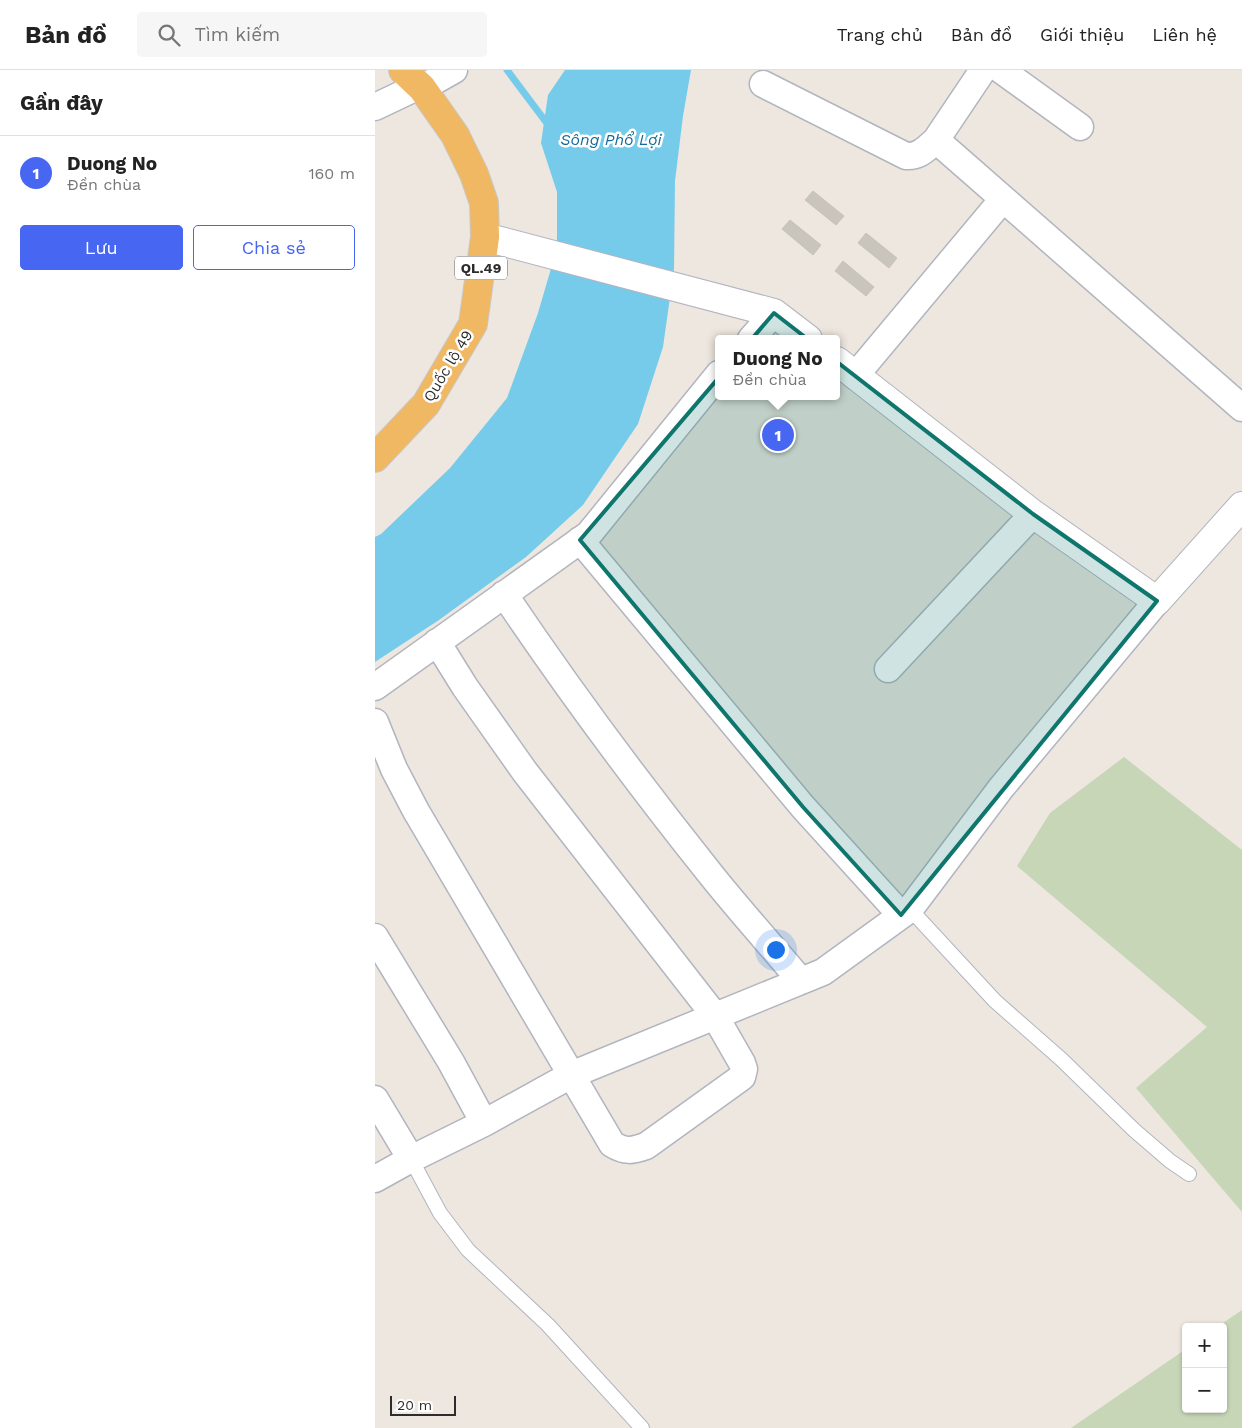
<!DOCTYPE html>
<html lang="vi">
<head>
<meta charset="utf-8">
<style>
	:root { --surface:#fff; --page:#f6f6f6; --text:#222; --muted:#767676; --line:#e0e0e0; --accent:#4766f2 }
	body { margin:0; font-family:"Work Sans",sans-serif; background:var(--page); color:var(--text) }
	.controls { position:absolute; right:15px; bottom:15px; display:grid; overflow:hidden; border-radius:5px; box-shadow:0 1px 4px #0004 }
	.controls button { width:45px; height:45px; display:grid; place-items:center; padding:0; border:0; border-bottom:1px solid var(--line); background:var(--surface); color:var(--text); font:25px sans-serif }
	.scale { position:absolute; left:15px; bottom:12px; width:66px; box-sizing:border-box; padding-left:5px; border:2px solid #2c2c2c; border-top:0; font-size:14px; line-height:18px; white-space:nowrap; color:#2c2c2c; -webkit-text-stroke:4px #fff; paint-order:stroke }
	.you { position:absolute; left:400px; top:879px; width:18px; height:18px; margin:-12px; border:4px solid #fff; border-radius:50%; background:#1a73e8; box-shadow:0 0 0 8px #1a73e833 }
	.badge { display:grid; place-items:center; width:32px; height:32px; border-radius:50%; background:var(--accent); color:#fff; font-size:16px; font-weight:700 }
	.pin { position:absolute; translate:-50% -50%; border:2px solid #fff; box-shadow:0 1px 5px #0006 }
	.popup { position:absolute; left:340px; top:265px; width:125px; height:65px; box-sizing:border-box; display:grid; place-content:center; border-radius:5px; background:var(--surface); filter:drop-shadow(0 1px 4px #0005); font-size:16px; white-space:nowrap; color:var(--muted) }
	.popup b { font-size:19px; color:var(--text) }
	.popup::after { content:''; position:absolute; left:50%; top:100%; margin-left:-10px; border:10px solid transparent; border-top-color:var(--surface) }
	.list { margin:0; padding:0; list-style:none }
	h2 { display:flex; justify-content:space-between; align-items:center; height:65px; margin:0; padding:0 20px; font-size:21px }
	h2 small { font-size:16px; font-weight:400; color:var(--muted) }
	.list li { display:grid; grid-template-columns:32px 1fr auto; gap:15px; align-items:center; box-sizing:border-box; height:75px; padding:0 20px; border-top:1px solid var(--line) }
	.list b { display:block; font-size:19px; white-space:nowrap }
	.list p { margin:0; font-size:16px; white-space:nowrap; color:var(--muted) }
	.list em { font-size:16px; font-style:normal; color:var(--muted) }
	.actions { display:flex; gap:10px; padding:15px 20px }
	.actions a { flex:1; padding:11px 0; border:1px solid var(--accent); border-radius:5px; text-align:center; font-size:18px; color:var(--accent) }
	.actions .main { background:var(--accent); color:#fff }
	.icon { flex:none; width:28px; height:28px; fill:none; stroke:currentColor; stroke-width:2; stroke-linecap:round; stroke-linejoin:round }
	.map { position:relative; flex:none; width:867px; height:1358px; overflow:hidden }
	header { display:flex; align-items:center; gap:30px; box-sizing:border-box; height:70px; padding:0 25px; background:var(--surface); border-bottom:1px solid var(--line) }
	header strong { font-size:24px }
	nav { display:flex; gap:28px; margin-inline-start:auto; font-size:18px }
	.search { width:350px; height:45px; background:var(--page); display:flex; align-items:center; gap:12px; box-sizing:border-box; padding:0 18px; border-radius:5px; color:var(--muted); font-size:19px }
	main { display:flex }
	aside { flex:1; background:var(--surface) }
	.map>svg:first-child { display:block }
	.cemetery { fill:#c6d6b7 }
	.water { fill:#77cbea }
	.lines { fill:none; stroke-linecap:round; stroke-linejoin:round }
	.stream { stroke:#77cbea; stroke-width:7 }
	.building { fill:#c9c5bd; stroke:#c8c3b9 }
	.service-casing { stroke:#b2b5bf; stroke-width:16 }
	.minor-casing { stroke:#b2b5bf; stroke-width:29 }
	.secondary-casing { stroke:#b2b5bf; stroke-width:30 }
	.trunk-casing { stroke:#c8c8c8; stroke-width:30 }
	.service { stroke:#fff; stroke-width:14 }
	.minor { stroke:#fff; stroke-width:26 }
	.secondary { stroke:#fff; stroke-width:28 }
	.trunk { stroke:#f1b863; stroke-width:28 }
	.marked { fill:#0f766e; fill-opacity:0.2; stroke:#0f766e; stroke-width:4; stroke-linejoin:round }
	.labels { text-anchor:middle; stroke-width:5; stroke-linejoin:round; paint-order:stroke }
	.shield { fill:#fff; stroke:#6b6b6b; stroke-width:1 }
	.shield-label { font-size:14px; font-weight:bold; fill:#2c2c2c }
	.street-label { font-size:15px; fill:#2c2c2c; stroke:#fff }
	.water-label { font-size:16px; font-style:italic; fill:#146a98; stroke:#fff }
</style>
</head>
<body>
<header>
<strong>Bản đồ</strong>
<div class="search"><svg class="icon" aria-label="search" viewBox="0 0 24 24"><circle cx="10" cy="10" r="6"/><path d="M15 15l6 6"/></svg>Tìm kiếm</div>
<nav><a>Trang chủ</a><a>Bản đồ</a><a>Giới thiệu</a><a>Liên hệ</a></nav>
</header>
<main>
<aside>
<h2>Gần đây<small></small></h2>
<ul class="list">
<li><span class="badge">1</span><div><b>Duong No</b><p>Đền chùa</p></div><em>160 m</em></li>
</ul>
<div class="actions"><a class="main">Lưu</a><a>Chia sẻ</a></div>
</aside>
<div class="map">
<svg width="867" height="1358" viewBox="0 0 867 1358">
	<rect width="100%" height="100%" fill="#ede7df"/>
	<!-- cemetery -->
	<path class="cemetery" d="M749 687 867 780V1142L761 1018 832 957 642 796 675 743Z
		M867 1240V1358H696L811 1279V1339H848V1257H842Z"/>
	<!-- water -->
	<path class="water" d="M190 0H316L308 46 300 111 299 199 288 277 263 354 208 435 151 487 64 550 0 592V467L6 464 75 398 132 328 163 243 182 178V122L166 73 173 25Z"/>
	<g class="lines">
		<!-- stream -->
		<path class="stream" d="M132 0 174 56"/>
	</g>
	<!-- building -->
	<path class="building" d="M438 121 469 146 461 155 430 130Z
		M415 150 446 175 438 185 407 159Z
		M491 163 522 188 514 198 483 173Z
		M468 191 499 217 491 226 460 201Z"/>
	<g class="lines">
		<!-- service casing -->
		<g class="service-casing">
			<path id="service" d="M535 839 620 931 686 989 759 1060 795 1091 814 1104
				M36 1089 65 1143 93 1180 173 1255 267 1358"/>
		</g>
		<!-- minor casing -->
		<g class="minor-casing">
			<path id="minor" d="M608 0 561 70 867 338
				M626 0 705 57
				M388 14 531 86C544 87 551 79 561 70
				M47 18 79 0
				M0 37 44 16
				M376 269 399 243
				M480 306 628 129
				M205 470 428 737 526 845
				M129 524C193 619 262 712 333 801 363 839 395 874 426 911
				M513 599 658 444
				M0 617 214 464 344 304
				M0 652 19 699 41 741 237 1074C250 1082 257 1081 271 1076L367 1007 369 999 367 993 340 946 150 702 90 617 62 572
				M0 867 76 992 109 1053
				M0 1029 36 1089
				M0 1109 36 1089 109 1053 196 1005 448 902 535 839 626 718 782 531"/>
		</g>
		<!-- secondary casing -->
		<g class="secondary-casing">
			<path id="secondary" d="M110 167 399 243 433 269
				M462 291 658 444 782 531 867 436"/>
		</g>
		<!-- trunk casing -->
		<g class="trunk-casing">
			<path id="trunk" d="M0 388 51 334 98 254 110 167 109 133 99 104 80 65 47 18 28 0"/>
		</g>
		<!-- service -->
		<use href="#service" class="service"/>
		<!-- minor -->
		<use href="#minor" class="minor"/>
		<!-- secondary -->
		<use href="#secondary" class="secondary"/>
		<!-- trunk -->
		<use href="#trunk" class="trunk"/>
	</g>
	<!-- marked area -->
	<path class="marked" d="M399 243 658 444 782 531 526 845 428 737 205 470Z"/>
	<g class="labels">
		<!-- shield labels -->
		<rect class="shield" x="80" y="186.5" width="52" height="23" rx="4"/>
		<g class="shield-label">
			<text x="106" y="203">QL.49</text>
		</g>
		<!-- street labels -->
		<g class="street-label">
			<text transform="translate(73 296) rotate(-59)" y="5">Quốc lộ 49</text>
		</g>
		<!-- water labels -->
		<g class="water-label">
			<text x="236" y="75">Sông Phổ Lợi</text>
		</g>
	</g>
</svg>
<div class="controls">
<button>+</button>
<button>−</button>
</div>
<div class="scale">20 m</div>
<div class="you"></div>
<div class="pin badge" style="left:403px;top:365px">1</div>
<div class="popup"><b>Duong No</b>Đền chùa</div>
</div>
</main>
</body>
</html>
